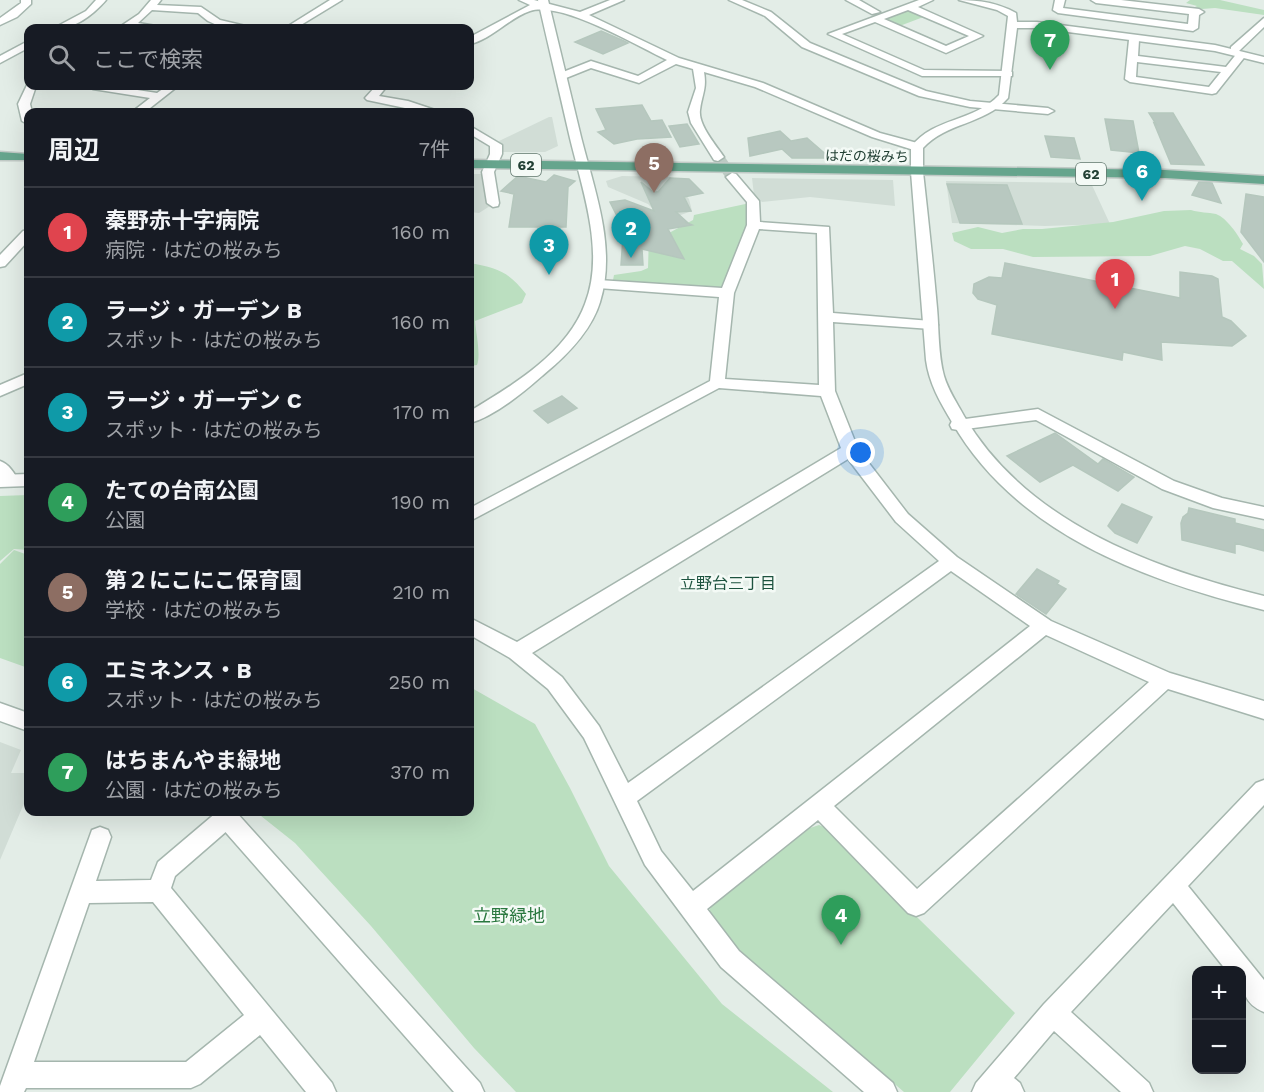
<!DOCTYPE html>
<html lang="ja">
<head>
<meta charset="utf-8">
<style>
	:root { --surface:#171b24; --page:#242831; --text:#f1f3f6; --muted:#9ea1a6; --line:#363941; --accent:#ea580c }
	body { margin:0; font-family:"Work Sans","Noto Sans JP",sans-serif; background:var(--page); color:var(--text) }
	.controls { position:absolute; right:18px; bottom:18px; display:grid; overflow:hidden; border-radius:12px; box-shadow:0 6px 24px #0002 }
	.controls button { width:54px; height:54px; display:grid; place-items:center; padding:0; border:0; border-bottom:2px solid var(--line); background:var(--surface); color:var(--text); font:30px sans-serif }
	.you { position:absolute; left:861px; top:453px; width:21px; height:21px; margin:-15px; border:4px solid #fff; border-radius:50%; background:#1a73e8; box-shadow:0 0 0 9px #1a73e833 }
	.badge { display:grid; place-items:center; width:39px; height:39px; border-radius:50%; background:var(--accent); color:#fff; font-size:20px; font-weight:700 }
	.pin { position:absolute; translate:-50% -50px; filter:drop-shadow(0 2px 3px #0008) }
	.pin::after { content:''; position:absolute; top:32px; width:21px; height:18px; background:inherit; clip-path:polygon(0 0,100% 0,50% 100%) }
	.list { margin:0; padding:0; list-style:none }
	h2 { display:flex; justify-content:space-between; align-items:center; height:78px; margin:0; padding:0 24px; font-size:26px }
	h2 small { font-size:20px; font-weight:400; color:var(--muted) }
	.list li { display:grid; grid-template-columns:39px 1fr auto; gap:18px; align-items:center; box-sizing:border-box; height:90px; padding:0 24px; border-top:2px solid var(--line) }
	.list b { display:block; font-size:22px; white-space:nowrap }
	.list p { margin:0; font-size:20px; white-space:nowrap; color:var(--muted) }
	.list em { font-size:20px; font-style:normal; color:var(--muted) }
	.icon { flex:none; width:33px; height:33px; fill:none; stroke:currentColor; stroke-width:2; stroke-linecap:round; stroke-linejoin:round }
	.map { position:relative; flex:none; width:1264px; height:1092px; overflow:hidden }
	.search { position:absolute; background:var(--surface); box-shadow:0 6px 24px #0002; left:24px; top:24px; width:450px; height:66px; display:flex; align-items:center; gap:15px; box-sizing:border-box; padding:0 21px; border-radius:12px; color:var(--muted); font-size:22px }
	.panel { position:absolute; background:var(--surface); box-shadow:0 6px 24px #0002; left:24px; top:108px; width:450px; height:708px; border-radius:12px }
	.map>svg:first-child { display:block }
	.built { fill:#d1ddd6 }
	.green { fill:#bbdfc0 }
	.building { fill:#b8c8c0; stroke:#b5c7bd; stroke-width:1.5 }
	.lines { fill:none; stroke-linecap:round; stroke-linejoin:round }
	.minor-tunnel { stroke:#bccac3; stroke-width:11; stroke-dasharray:11 5; stroke-linecap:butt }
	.minor-casing { stroke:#a5b6ae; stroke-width:3 }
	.tertiary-casing { stroke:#a5b6ae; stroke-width:3 }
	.primary-casing { stroke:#c1cac6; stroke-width:3 }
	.minor { fill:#fff; fill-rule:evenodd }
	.tertiary { fill:#fff; fill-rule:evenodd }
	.primary { fill:#66a58d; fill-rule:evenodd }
	.labels { text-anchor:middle; stroke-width:5; stroke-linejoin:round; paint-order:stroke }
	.far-street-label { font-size:14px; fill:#224034; stroke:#f4faf6 }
	.shield { fill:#f4faf6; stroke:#61786e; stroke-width:1.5 }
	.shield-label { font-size:14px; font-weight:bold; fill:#224034 }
	.neighbourhood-label { font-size:16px; fill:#1d533f; stroke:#f4faf6 }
	.near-park-label { font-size:18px; fill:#2a783f; stroke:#f4faf6 }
</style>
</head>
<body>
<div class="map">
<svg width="1264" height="1092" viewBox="0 0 1264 1092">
	<rect width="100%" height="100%" fill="#e3ede7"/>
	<!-- built -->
	<path class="built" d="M549 117H552L558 146 545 152H501L503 146 499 141Z
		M470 174H483L484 191 490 206 479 213 470 212Z
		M622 176 670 177 689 199 692 211 675 217 653 215V209L648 204 608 187 606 181Z
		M752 178 893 180 895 206 810 197 762 202 754 195Z
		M946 181 1091 183 1110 224 1045 226 952 223Z
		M0 742 21 750 11 773H28V794L0 860Z"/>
	<!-- green -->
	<path class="green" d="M1190 0H1220L1264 10V15L1215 8 1189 10 1197 6 1186 3Z
		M908 10 926 16 897 27 883 19Z
		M750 203 749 224 723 286 719 288 613 280 614 275 641 271 648 268 649 236 669 233 693 220 694 215Z
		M1191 210C1200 213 1208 212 1216 214 1227 218 1238 235 1243 244L1240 249 1254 256 1262 264 1264 289 1232 261H1223L1200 249 1185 246 1150 256 1033 257 1003 249H971L954 241 952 233 978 227 1002 233 1023 229H1042L1113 222 1164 211Z
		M470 263C497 268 508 271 526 294L522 303 475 321C476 333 481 355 477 365L470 366Z
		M28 495V550L14 549 0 561V496Z
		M14 550 28 555V668L0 658V564Z
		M470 687 535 724 570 788 609 866 722 1004 833 1092H516L474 1048 371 926 295 843 256 812H470Z
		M819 825 826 828 1015 1013 950 1092H904L752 962 719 929 709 915 711 904 810 828Z"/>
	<!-- building -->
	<path class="building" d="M601 31 624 41 628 43 603 54 575 42Z
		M642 105 651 121 662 120 671 137 637 139 614 144 598 132 606 130 596 109Z
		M1149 113H1173L1204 165 1171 164 1154 123 1156 124Z
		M1105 119 1133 121 1139 153 1111 150Z
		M687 124 699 144 680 147 669 126Z
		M780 131 791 141 807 138 830 158H792L782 149 750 156 748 138Z
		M1045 136 1074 138 1080 159 1051 157Z
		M554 175 575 181 568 187 566 227H509L514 194 501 191 518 176 546 182Z
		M670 178 689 179 703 193 684 197 691 211 676 212 687 222H685L692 225 668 229 684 259 642 249 643 265H621L624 223 620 222 610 202 625 200 654 211 641 182 653 192H658Z
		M1199 182 1212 183 1221 203 1192 195Z
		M947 184 1007 185 1022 224 960 223Z
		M1246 194 1264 197V262L1241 232Z
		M1005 263 1180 298V272L1212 276 1218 279 1222 317 1231 321 1246 336 1232 346 1161 342 1162 360 1123 352 1122 360 992 334 997 305 978 299 973 293 974 284 989 277 1002 278Z
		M562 396 577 408 548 423 534 411Z
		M1055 433 1098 464 1103 459 1134 477 1118 491 1073 465 1040 482 1007 456Z
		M1122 504 1152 517 1137 543 1115 533 1108 526Z
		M1189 508 1235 519V523L1264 530V551L1235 543V553L1182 540 1181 523 1183 517 1188 513Z
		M1037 569 1059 581 1057 584 1066 589 1046 614 1016 594Z"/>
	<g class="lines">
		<!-- minor-tunnel -->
		<path class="minor-tunnel" d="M718 157 732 177"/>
		<!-- minor casing -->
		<g class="minor-casing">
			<path id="minor" d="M21 0H31V4L17 17 0 25V18L21 3Z
				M151 0H161L157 5 201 7 220 20 254 28 219 26 208 21 198 13 152 10 138 23 156 26 157 28H118L139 14Z
				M330 0H342L296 28H285Z
				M519 0H534L580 12 610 0H624L589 15 679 58 763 83 880 133 921 144 923 147 917 151 872 137 755 87 704 72C707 89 702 94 700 110 698 125 716 145 724 157L718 161 714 160 691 123 688 112 696 88 693 69 676 64 639 83 591 68 566 78H558V74L591 61 638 76 667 60C637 46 562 1 530 11 509 18 492 39 470 44V37L530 5Z
				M729 0H742L771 12 810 43 926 91 970 101 1048 108 1054 111 1048 114 970 107 919 96 802 47 765 16Z
				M846 0H859L880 12 872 14Z
				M919 0H933L918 7 983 36 946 53 875 22 842 34 924 70 1008 71 1012 72V76H922L828 34ZM908 10 969 36 946 46 884 19Z
				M1055 0H1065L1063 8 1188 24 1189 14 1096 3 1091 0H1121L1199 9 1204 12 1199 15 1198 28 1193 31 1058 13 1053 10Z
				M1264 18V27L1239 51H1231V47Z
				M1134 37 1139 40 1138 56 1226 67 1238 52 1247 54 1216 93 1212 94 1130 82 1125 79 1129 40ZM1137 62 1221 72 1209 87 1136 77Z
				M28 83V86H36L30 104 32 112H28V124L22 121 18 104Z
				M88 86H111L157 93 167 86H178L145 112H132L150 98 93 89Z
				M376 86H387L379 96 408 101 441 112H424L367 100 365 98Z
				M470 126 502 145V154L494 172 499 203 498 206 493 207 487 203 482 172 490 154V146L470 134Z
				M732 173 736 174 759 201 760 222 829 227 833 313 931 321 938 325 931 329 833 322 835 391 858 449 908 514 957 557 1051 621 1170 673 1264 701V719L1168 689 924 913 916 916 908 913 818 820 707 909 739 951 893 1083 897 1092H864L721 967 645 865 584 738 548 689 510 658 470 635V618L517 642 841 448 821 396 719 388 470 521V508L710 381 719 297 598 288 591 284 598 280 722 288 747 225V202L726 177ZM759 229 817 233 819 385 725 379 734 293ZM848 459 896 522 939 561 628 783 599 726 562 677 532 653ZM951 571 1030 626 693 891 661 851 637 801ZM1046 635 1149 682 917 889 834 806Z
				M28 230V241L5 266 0 267V255L23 231Z
				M28 373V384L0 396V385Z
				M1038 409 1174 481 1222 498 1264 507V519L1213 508 1162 489 1036 420 958 430 952 429 950 425 952 421 958 420Z
				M0 461C9 464 14 473 19 481L16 485H4L0 479Z
				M1264 780V805L1188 886 1264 980V1012C1244 1004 1242 990 1242 970H1226L1173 903 1071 1012 1149 1083 1153 1092H1121L1054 1031 1014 1078 1020 1083 1024 1092H972L976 1083 1044 1004 1256 783Z
				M217 812H237L239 816 236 823 175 876 171 888 332 1083 336 1092H306L260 1035 200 1084 191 1088H26L24 1092H0V1086L92 830 100 827 108 830 111 837 96 881 151 880 158 862ZM153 902 244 1015 186 1062H34L89 903Z"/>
		</g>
		<!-- tertiary casing -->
		<g class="tertiary-casing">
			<path id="tertiary" d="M96 0H106C93 15 74 30 54 28L86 11Z
				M538 0H548C559 46 570 91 581 137 594 189 617 248 600 302 591 332 565 357 542 376 524 392 493 417 470 423V411C512 386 567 353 585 304 606 251 581 186 569 134 559 89 548 45 538 0Z
				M959 0C980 0 998 3 1016 13L1017 22H1037L1215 45 1264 57V63L1215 51 1037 28H1017L1008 98C984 125 947 122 923 148V172C928 217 933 262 937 308 939 330 938 354 944 376 948 390 957 403 964 416 1026 522 1151 568 1264 596V610C1146 581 1016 534 952 422 940 402 929 383 926 360L911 172V147C934 117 974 122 999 95L1008 16 997 10Z
				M28 41V48L0 63V56Z
				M28 474V486L0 487V475Z
				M0 703 28 713V731L0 721Z
				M211 812H236L480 1083 484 1092H454L214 819Z"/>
		</g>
		<!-- primary casing -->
		<g class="primary-casing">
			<path id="primary" d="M0 152 28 154V160H0Z
				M470 160 1165 170 1264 176V184L1165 178 470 168Z"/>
		</g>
		<!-- minor -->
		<use href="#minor" class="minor"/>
		<!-- tertiary -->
		<use href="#tertiary" class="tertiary"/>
		<!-- primary -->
		<use href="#primary" class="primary"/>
	</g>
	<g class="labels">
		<!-- far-street labels -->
		<g class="far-street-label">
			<text transform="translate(867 156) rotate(1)" y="5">はだの桜みち</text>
		</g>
		<!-- shield labels -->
		<g class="shield">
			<rect x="511" y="154" width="30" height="22" rx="4.5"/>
			<rect x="1076" y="163" width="30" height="22" rx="4.5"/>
		</g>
		<g class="shield-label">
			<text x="526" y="170">62</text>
			<text x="1091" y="179">62</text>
		</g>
		<!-- neighbourhood labels -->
		<g class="neighbourhood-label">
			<text x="728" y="589">立野台三丁目</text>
		</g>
		<!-- near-park labels -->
		<g class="near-park-label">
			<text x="509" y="922">立野緑地</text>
		</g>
	</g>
</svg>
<div class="controls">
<button>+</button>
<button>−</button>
</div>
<div class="you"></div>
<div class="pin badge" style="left:1115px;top:309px;background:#e0444e">1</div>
<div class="pin badge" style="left:631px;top:258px;background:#0f9aa8">2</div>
<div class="pin badge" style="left:549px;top:275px;background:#0f9aa8">3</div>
<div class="pin badge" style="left:841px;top:945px;background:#2e9e5b">4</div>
<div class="pin badge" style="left:654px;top:193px;background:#8d6e63">5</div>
<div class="pin badge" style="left:1142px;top:201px;background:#0f9aa8">6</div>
<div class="pin badge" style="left:1050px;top:70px;background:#2e9e5b">7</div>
<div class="search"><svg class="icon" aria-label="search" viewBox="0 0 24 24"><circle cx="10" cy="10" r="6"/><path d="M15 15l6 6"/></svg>ここで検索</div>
<section class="panel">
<h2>周辺<small>7件</small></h2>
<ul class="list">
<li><span class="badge" style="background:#e0444e">1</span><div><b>秦野赤十字病院</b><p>病院 · はだの桜みち</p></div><em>160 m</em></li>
<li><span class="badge" style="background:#0f9aa8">2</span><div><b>ラージ・ガーデン B</b><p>スポット · はだの桜みち</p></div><em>160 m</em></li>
<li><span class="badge" style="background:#0f9aa8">3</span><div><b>ラージ・ガーデン C</b><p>スポット · はだの桜みち</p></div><em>170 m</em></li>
<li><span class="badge" style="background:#2e9e5b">4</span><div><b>たての台南公園</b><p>公園</p></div><em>190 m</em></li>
<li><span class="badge" style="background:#8d6e63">5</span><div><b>第２にこにこ保育園</b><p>学校 · はだの桜みち</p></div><em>210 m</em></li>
<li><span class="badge" style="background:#0f9aa8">6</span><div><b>エミネンス・B</b><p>スポット · はだの桜みち</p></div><em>250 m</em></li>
<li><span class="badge" style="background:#2e9e5b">7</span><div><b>はちまんやま緑地</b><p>公園 · はだの桜みち</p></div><em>370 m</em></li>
</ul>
</section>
</div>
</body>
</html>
